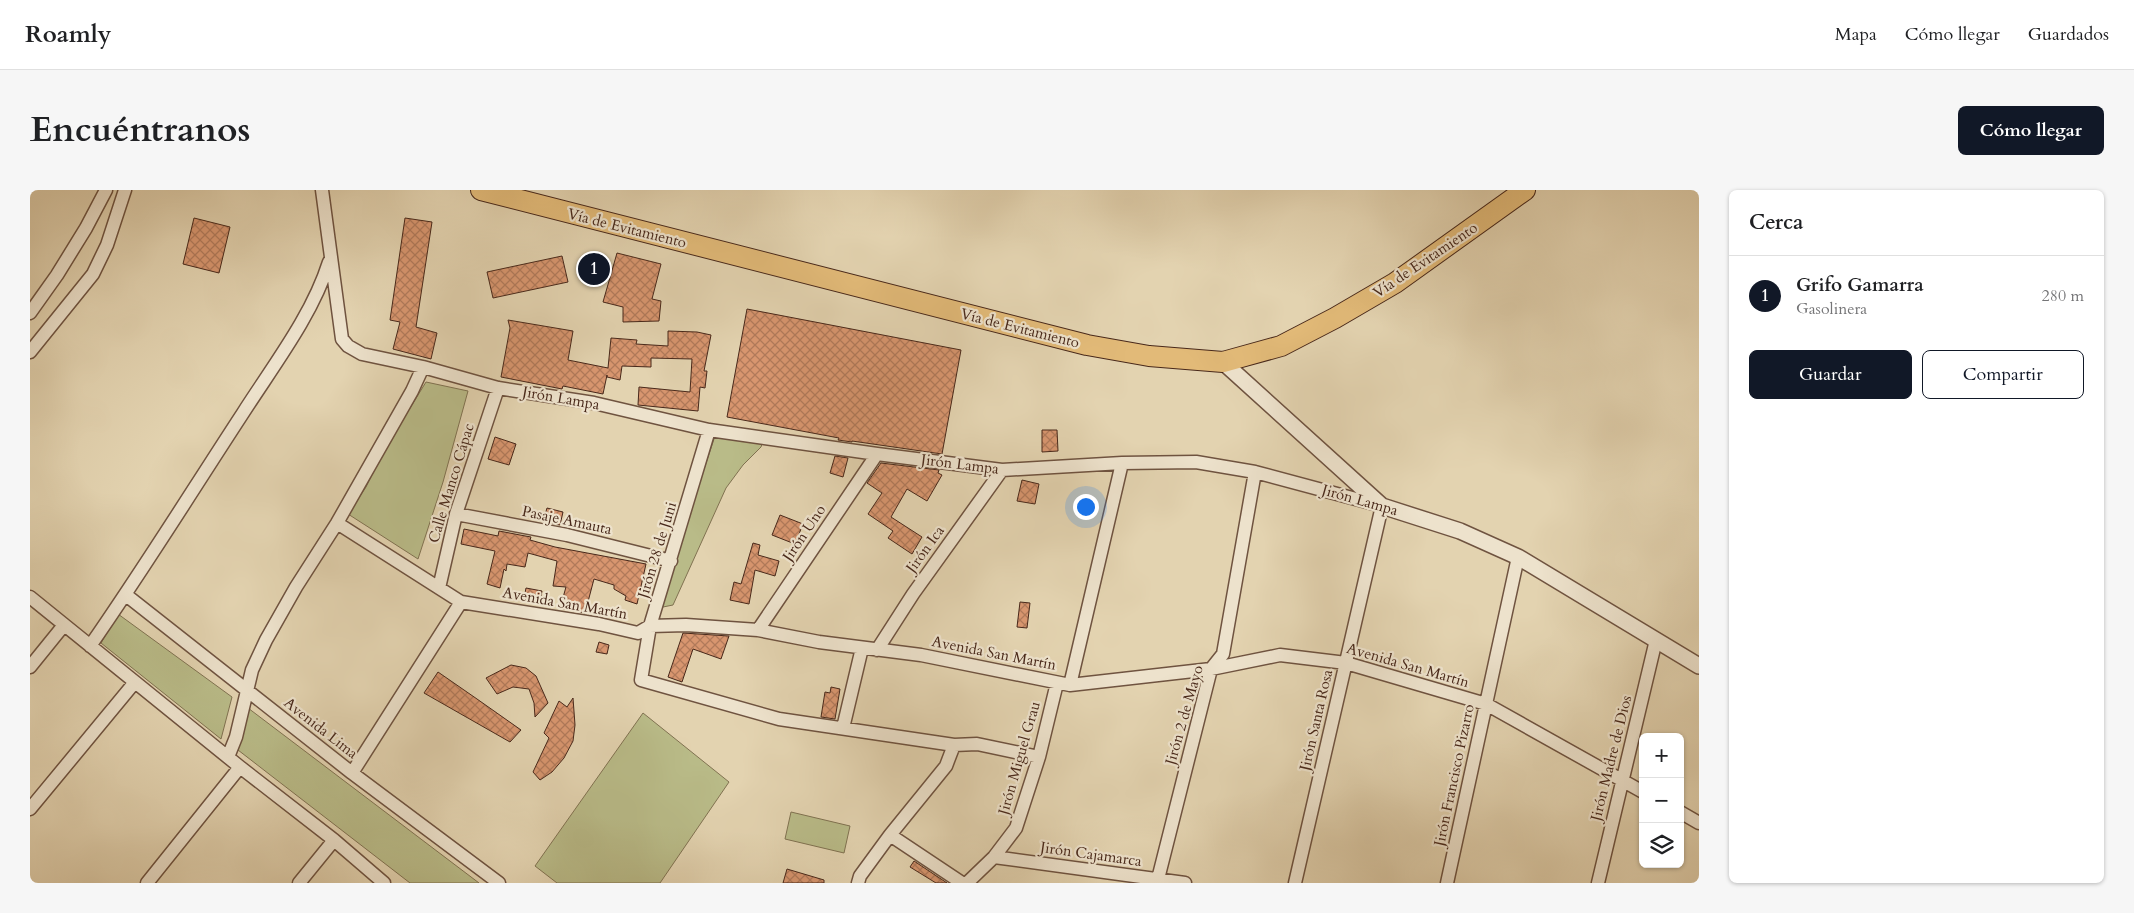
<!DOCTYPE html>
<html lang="es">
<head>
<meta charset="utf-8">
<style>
	:root { --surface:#fff; --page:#f6f6f6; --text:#202124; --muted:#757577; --line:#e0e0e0; --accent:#111827 }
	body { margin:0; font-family:Cardo,serif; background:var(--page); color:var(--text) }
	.controls { position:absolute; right:15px; bottom:15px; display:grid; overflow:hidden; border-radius:8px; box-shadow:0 1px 4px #0004 }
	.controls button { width:45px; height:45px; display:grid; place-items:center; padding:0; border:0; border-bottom:1px solid var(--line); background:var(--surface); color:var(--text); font:25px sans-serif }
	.you { position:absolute; left:1055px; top:316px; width:18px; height:18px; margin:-12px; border:4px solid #fff; border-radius:50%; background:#1a73e8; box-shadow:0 0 0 8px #1a73e833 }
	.badge { display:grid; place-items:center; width:32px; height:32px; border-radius:50%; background:var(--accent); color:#fff; font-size:16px; font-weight:700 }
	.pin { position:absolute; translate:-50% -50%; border:2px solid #fff; box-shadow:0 1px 5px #0006 }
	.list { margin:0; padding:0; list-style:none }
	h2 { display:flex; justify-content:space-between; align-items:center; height:65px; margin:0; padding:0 20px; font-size:21px }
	h2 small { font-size:16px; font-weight:400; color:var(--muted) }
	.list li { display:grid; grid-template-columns:32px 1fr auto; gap:15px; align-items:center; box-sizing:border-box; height:80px; padding:0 20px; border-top:1px solid var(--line) }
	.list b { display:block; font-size:19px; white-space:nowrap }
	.list p { margin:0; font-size:16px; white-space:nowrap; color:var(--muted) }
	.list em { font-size:16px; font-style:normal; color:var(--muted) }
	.actions { display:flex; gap:10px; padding:15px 20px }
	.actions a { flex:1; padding:11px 0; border:1px solid var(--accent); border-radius:8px; text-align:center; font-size:18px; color:var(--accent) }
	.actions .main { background:var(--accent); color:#fff }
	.icon { flex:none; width:28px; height:28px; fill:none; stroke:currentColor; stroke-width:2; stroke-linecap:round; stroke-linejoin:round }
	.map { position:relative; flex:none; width:1669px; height:693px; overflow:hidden; border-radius:8px }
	header { display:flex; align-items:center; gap:30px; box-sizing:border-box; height:70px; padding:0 25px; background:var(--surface); border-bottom:1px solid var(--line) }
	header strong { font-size:24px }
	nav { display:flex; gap:28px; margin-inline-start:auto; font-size:18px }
	.intro { display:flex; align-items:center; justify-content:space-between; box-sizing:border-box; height:120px; padding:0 30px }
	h1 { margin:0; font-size:35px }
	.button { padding:12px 22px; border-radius:8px; background:var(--accent); color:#fff; font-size:18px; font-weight:700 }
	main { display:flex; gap:30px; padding:0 30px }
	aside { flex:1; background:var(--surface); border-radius:8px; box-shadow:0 1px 4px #0004 }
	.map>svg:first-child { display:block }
	.green { fill:#b9bb88; stroke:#807251 }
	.building { fill:url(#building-cross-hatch); stroke:#48281a }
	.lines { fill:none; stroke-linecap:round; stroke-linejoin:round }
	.minor-casing { stroke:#6f5340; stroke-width:15 }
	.tertiary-casing { stroke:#6f5340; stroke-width:18 }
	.trunk-casing { stroke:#48281a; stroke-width:22 }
	.minor { stroke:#ede2cc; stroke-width:12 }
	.tertiary { stroke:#ede2cc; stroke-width:15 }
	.trunk { stroke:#e2ba78; stroke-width:20 }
	.labels { text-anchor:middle; stroke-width:4.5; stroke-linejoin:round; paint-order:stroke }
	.street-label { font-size:15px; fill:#48281a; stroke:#ede2cc }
</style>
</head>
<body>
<header>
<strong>Roamly</strong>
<nav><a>Mapa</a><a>Cómo llegar</a><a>Guardados</a></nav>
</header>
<div class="intro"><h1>Encuéntranos</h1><a class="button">Cómo llegar</a></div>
<main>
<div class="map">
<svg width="1669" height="693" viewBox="0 0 1669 693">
	<defs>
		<pattern id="building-cross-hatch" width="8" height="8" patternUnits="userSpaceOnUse" patternTransform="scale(1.25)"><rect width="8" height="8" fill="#d8966f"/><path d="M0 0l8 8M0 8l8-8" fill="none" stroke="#b17a5a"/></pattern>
	</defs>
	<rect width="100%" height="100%" fill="#e3d3b0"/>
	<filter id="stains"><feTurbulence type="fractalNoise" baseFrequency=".004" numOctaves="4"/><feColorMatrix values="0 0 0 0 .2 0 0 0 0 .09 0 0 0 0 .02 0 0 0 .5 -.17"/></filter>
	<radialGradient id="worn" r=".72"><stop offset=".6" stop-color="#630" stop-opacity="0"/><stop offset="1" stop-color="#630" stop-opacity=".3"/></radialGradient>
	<!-- green -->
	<path class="green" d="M396 192 438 201 413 292 388 369 318 324 336 297 353 262Z
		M685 246 733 251 731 257 713 275 696 298 643 415 628 418Z
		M88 424 202 507 191 549 71 453Z
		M218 518 449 693H380L208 560Z
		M613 523 699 592 630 693H527L505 676Z
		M761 622 820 636 814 663 755 649Z"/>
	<!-- building -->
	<path class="building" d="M164 28 200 37 189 83 153 74Z
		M375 28 402 32 386 137 407 143 401 169 363 159 370 132 360 130Z
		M587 63 631 74 622 109 631 111 629 131 593 132V117L573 112Z
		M532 66 538 92 463 108 457 82Z
		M717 119 931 160 912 264 822 251V252L808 250 809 248 697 227Z
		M478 130 543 141 538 170 578 178 581 148 607 150 606 154 638 156V141L667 142 681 145 674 181H677L675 198 670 197 668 221 608 215 609 197 660 202 662 169 621 168V177L592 176 590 190 577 187V185L573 204 533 196 532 199 471 187 480 138Z
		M1012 240H1027L1028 261 1012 262Z
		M465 247 486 254 479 275 458 269Z
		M805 266 818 268 813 287 800 283Z
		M851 273 909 280 908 283 912 285 897 311 877 299 861 327 892 347 882 364 858 348 863 341 838 324 852 303 837 293Z
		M992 290 1009 294 1005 314 987 311Z
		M517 318 533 322 530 335 513 332Z
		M750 325 773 334 765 354 742 345Z
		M434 339 468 346 469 341 490 345 501 347 500 350 525 357 616 374 607 414 595 410 596 406 584 399V395L564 389 555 423 530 418 536 397 523 396 527 371 498 363 495 377 477 374 476 381 474 379 470 398 457 394 465 361 431 354Z
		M723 353 730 355 728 365 749 371 745 386 725 380 719 414 700 410 704 392 711 394Z
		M496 398 512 401 510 411 494 408Z
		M990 412 1000 413 997 438 987 437Z
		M653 443 699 446 691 469 663 459 652 492 638 487Z
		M569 452 579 455 577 464 566 462Z
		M481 475 496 478 506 486 518 513 505 527 504 513 499 499 483 497 467 504 456 488Z
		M408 482 447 509 491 540 480 552 394 503Z
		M801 497 810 499 805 529 791 527 795 502 800 503Z
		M543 508 545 535 543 551 534 568 522 582 510 590 503 582 519 548 514 543 529 511 537 517Z
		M884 671 917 693H906L880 677Z
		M757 679 794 690V693H753Z"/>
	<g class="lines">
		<!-- minor casing -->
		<g class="minor-casing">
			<path id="minor" d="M292 0 312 149 318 156 332 164 393 177 468 198 564 213 679 240 847 264 972 280 1092 273 1166 272 1225 282 1352 316 1265 693
				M0 123 27 85 56 38 76 0
				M0 162 63 84 77 55 95 0
				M679 240 620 436 611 490 749 529 924 555 947 554 1009 567
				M426 324 537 345 641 371
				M307 333 431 412 569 434 608 443 620 436 656 435 728 440 789 452 891 465 1040 495 1181 479 1250 465 1316 473 1456 514 1613 602
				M409 398 426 324 468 198
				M96 405 322 583 469 693
				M0 407 210 577 304 650 354 693
				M728 440 847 264
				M60 456C113 380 162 301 213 223 243 176 282 126 299 72
				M847 460 883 404 972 280
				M0 477 34 435
				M1040 495 1092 273
				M813 538 832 458
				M198 567 206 547 222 480 236 450 266 397 307 333 382 201 393 177
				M322 583 431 412
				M0 619 105 492
				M1650 622 1669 633
				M860 645 932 693
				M964 667 1155 693
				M1128 689 1181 479 1193 464 1225 282
				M117 693 210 577
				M269 693 304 650
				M828 693 830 686 860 645 916 576 924 555
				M937 693 964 667 986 638 1009 567 1027 493
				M1417 693 1488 367
				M1568 693 1626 450"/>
		</g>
		<!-- tertiary casing -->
		<g class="tertiary-casing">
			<path id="tertiary" d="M1193 172 1352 316 1430 341 1488 367 1669 476"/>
		</g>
		<!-- trunk casing -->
		<g class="trunk-casing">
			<path id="trunk" d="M451 0 1057 155 1119 166 1193 172 1251 156 1305 128 1365 93 1495 0"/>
		</g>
		<!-- minor -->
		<use href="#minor" class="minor"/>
		<!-- tertiary -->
		<use href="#tertiary" class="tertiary"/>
		<!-- trunk -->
		<use href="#trunk" class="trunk"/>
	</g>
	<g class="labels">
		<!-- street labels -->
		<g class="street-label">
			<text transform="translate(597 38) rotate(14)" y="5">Vía de Evitamiento</text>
			<text transform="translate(1395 70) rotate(-34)" y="5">Vía de Evitamiento</text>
			<text transform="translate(990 138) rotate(14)" y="5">Vía de Evitamiento</text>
			<text transform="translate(531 208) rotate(10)" y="5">Jirón Lampa</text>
			<text transform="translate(930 274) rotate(7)" y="5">Jirón Lampa</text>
			<text transform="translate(421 293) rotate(-73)" y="5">Calle Manco Cápac</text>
			<text transform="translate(1330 310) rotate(16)" y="5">Jirón Lampa</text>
			<text transform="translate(537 330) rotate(12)" y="5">Pasaje Amauta</text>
			<text transform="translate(774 343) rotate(-56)" y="5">Jirón Uno</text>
			<text transform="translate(895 359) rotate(-54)" y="5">Jirón Ica</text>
			<text transform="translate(627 360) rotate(-73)" y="5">Jirón 28 de Juni</text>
			<text transform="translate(535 413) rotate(10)" y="5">Avenida San Martín</text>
			<text transform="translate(964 463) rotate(11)" y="5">Avenida San Martín</text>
			<text transform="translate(1378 475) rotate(16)" y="5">Avenida San Martín</text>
			<text transform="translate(1154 525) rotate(-74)" y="5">Jirón 2 de Mayo</text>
			<text transform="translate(1286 530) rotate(-77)" y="5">Jirón Santa Rosa</text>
			<text transform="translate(291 538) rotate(38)" y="5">Avenida Lima</text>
			<text transform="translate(989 568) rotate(-74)" y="5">Jirón Miguel Grau</text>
			<text transform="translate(1581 568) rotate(-76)" y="5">Jirón Madre de Dios</text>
			<text transform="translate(1424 585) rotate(-78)" y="5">Jirón Francisco Pizarro</text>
			<text transform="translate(1061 664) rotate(8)" y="5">Jirón Cajamarca</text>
		</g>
	</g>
	<rect width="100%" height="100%" filter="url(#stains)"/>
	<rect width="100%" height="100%" fill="url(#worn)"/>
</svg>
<div class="controls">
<button>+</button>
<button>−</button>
<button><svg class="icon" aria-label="layers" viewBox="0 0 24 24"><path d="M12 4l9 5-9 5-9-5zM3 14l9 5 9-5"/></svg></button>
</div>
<div class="you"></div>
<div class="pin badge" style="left:564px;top:79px">1</div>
</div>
<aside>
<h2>Cerca<small></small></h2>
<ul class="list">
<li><span class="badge">1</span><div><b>Grifo Gamarra</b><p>Gasolinera</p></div><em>280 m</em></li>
</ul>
<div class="actions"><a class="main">Guardar</a><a>Compartir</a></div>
</aside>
</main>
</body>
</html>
